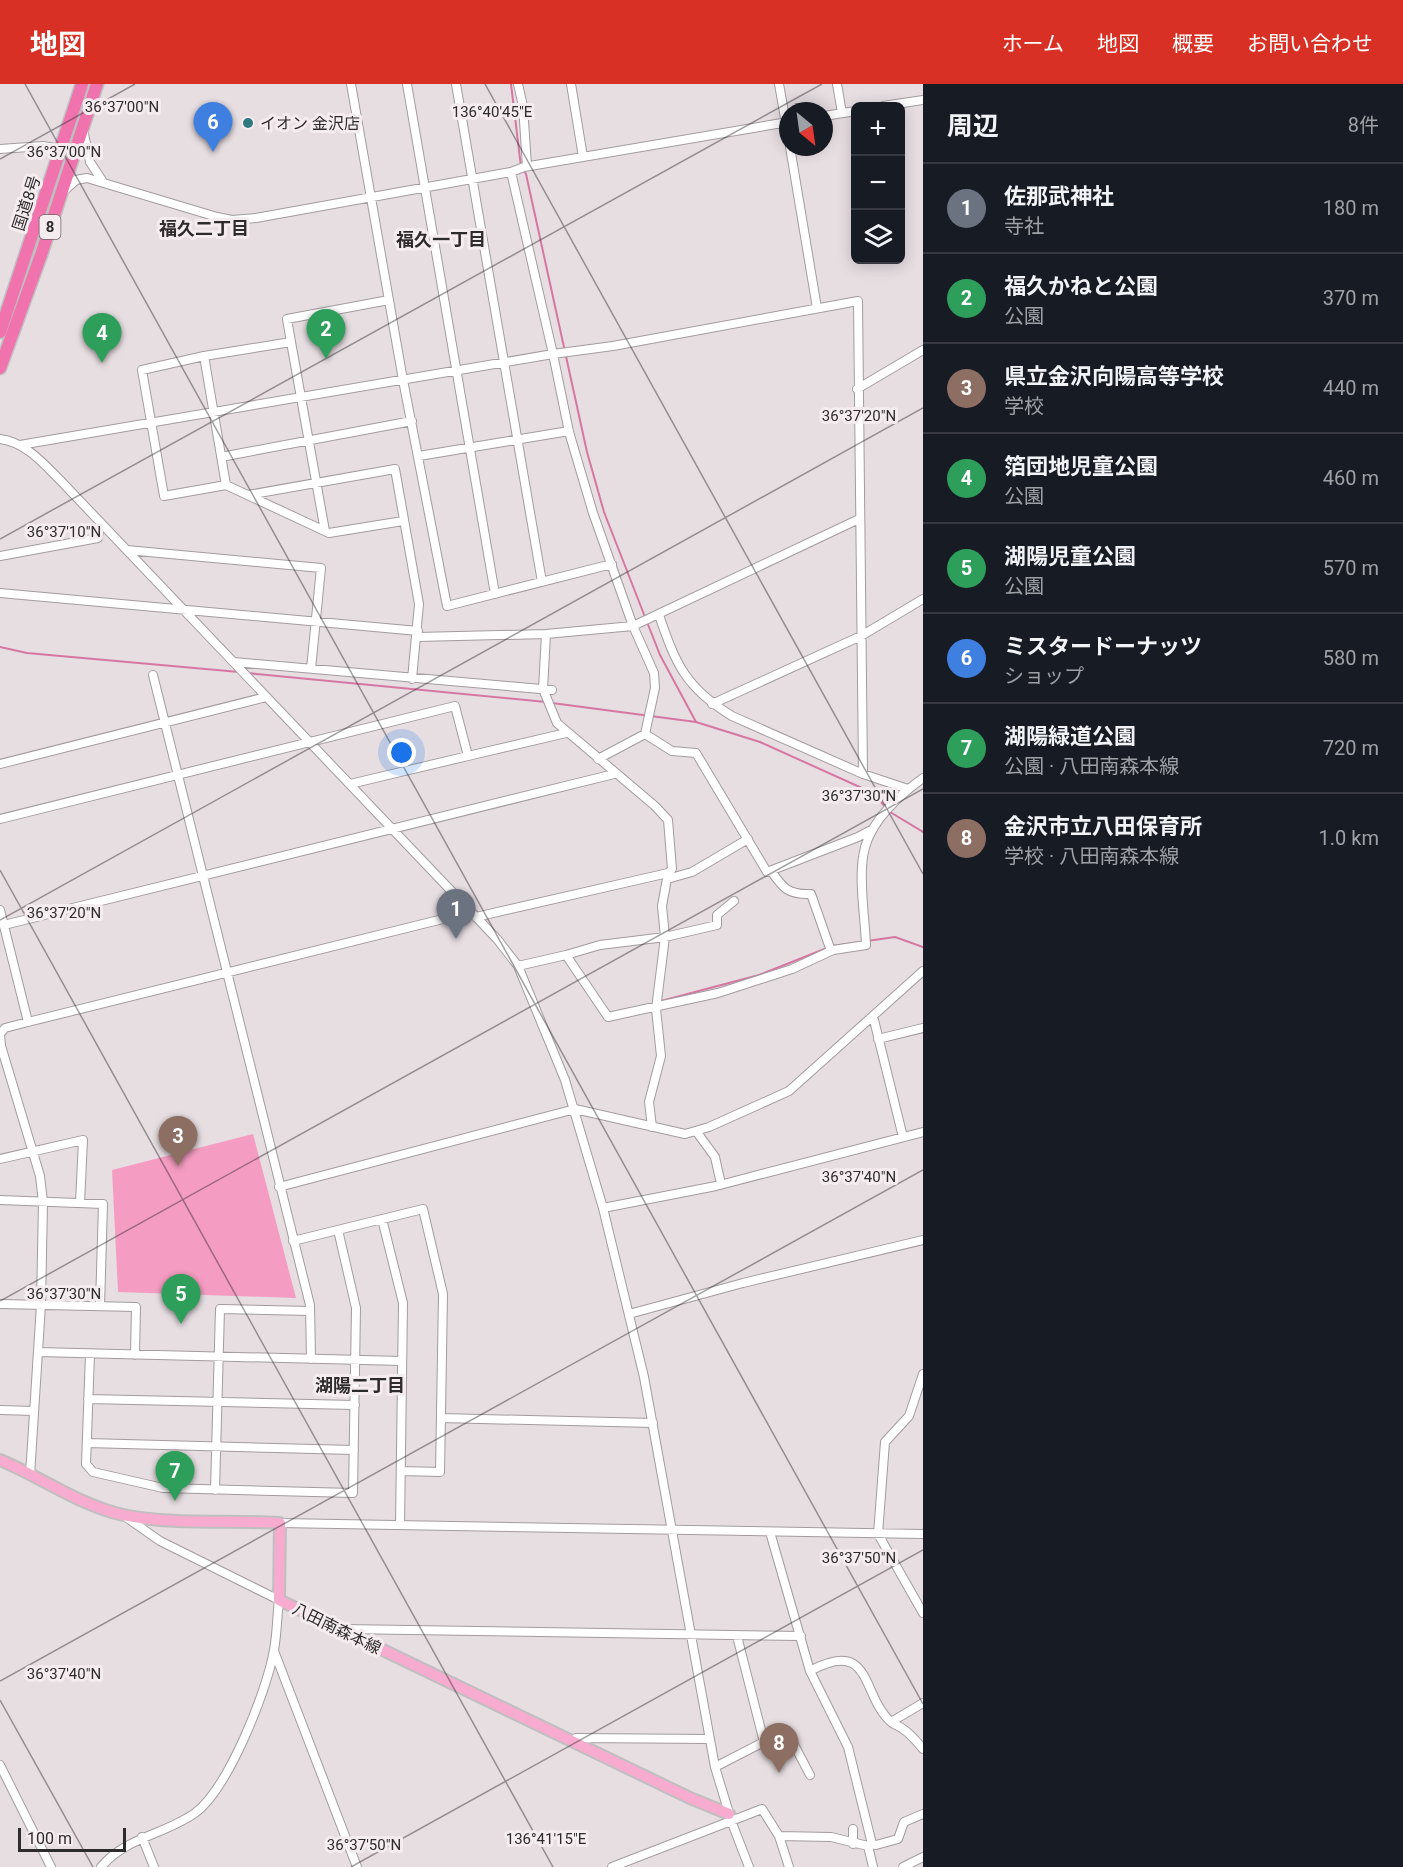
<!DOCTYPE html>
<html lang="ja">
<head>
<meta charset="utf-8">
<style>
	:root { --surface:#171b24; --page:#242831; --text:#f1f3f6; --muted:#9ea1a6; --line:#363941; --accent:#d93025 }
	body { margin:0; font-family:Roboto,"Noto Sans JP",sans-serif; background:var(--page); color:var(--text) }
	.controls { position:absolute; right:18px; top:18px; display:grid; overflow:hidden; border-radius:9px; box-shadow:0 3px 15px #0003 }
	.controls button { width:54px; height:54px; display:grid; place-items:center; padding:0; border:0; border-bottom:2px solid var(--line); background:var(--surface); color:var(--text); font:30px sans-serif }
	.compass { position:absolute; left:779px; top:18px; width:54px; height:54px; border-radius:50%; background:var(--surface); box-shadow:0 3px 15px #0003; rotate:151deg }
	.scale { position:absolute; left:18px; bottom:15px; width:108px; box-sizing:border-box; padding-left:6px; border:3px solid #2e2b2c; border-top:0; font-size:16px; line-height:21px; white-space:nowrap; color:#2e2b2c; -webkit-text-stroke:4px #f5ecef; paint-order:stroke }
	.you { position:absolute; left:402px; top:669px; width:21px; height:21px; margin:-15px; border:4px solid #fff; border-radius:50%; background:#1a73e8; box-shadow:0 0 0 9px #1a73e833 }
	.badge { display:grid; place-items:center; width:39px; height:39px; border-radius:50%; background:var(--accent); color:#fff; font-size:20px; font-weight:700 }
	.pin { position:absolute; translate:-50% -50px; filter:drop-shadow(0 2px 3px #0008) }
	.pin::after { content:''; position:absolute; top:32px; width:21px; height:18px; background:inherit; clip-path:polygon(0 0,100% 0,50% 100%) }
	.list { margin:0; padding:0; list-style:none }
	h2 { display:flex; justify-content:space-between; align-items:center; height:78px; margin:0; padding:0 24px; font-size:26px }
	h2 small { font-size:20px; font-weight:400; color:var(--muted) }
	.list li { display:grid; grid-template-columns:39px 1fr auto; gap:18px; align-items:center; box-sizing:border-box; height:90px; padding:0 24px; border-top:2px solid var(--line) }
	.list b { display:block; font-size:22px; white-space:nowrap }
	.list p { margin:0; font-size:20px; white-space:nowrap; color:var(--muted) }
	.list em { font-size:20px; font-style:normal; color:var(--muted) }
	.icon { flex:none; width:33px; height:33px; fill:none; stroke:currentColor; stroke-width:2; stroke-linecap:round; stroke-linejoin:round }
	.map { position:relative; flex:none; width:923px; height:1783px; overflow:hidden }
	header { display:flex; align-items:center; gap:36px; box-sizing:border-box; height:84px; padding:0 30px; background:var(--accent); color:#fff }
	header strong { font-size:28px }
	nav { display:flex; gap:33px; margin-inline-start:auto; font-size:21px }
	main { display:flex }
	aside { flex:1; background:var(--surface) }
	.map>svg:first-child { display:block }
	.green { fill:#f49cc1 }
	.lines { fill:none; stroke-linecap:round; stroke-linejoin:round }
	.stream { stroke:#d677a1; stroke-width:2 }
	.minor-casing { stroke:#a39b9e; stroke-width:10 }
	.major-casing { stroke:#c0bfc0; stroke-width:14 }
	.highway-casing { stroke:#c0bfc0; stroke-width:15 }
	.minor { stroke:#fff; stroke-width:8 }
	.major { stroke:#f7abce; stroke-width:10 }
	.highway { stroke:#f173ad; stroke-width:12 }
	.ticks { fill:none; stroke:#2e2b2c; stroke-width:1.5; stroke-opacity:0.45 }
	.poi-dot { fill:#30797f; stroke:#f5ecef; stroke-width:2 }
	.labels { text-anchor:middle; stroke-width:6; stroke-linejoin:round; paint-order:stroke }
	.shield { fill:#f5ecef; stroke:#6a6566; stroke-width:1.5 }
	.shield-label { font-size:15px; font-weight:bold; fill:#2e2b2c }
	.poi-label { font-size:16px; fill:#2e2b2c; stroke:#f5ecef; text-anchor:start }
	.street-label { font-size:16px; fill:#2e2b2c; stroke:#f5ecef }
	.neighbourhood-label { font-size:18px; font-weight:bold; fill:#2e2b2c; stroke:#f5ecef }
	.ticks-label { font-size:15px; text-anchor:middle; fill:#2e2b2c; stroke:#f5ecef; stroke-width:6; stroke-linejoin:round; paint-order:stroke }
</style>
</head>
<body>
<header>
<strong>地図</strong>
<nav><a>ホーム</a><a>地図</a><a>概要</a><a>お問い合わせ</a></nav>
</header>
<main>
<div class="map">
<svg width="923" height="1783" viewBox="0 0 923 1783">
	<rect width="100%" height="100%" fill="#e7dee2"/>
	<!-- green -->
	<path class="green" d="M253 1050 296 1214 118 1208 112 1086Z"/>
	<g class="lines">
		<!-- stream -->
		<path class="stream" d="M511 0 521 83 526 90 587 368 604 428 645 533
			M647 538 660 571 696 638
			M0 563 27 569 239 588
			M247 589 546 618
			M552 619 696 638 760 658 873 709 890 728 923 748
			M832 862 895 853 923 863
			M661 917 759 891 827 864"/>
		<!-- minor casing -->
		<g class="minor-casing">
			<path id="minor" d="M351 0 403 296 447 522 612 480
				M407 0 495 510
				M456 0 542 498
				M518 0 523 22 527 82
				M571 0 583 73
				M779 0 788 51
				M837 0 842 29
				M883 22 923 16
				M824 32 856 27
				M84 50 90 78 103 98
				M790 63 817 224
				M0 65 43 62 61 65
				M511 88 553 270 613 262 858 217 863 690
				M65 106 76 96 87 94 217 133 232 136 256 134 511 88 524 83 788 38
				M389 216 287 235 291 258 204 272 226 401 329 449 403 437
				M291 258 325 447
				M204 272 142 286 164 412 226 401
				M857 305 923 266
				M0 355C25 358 43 379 60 396L497 855 518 882 565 996 603 1124 644 1293 715 1683 732 1739 749 1783
				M20 361 553 270 569 348 593 429 633 542 654 589 655 604 645 650 672 667 696 669 767 788 858 753 873 745
				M419 372 569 347
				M221 373 412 337
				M248 411 395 385 419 520 412 595
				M127 466 321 484 311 585
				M0 472 98 454 100 438
				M0 509 418 547
				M659 531C676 581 686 604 732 632L863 690 908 705
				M546 550 543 605 557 639 655 722 668 736 672 785 668 789 662 822 665 853 656 925 661 972 649 1018 652 1043
				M417 553 546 550 633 542 859 435
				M234 578 552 606
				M153 591 310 1221 311 1275
				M712 620 861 552 923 515
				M468 672 566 649
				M598 675 645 650
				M0 680 266 613
				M0 735 455 622 468 672 350 700
				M771 787C783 804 788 811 811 810L831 867
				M667 795 692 788 748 755
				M0 826 28 938
				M476 833 668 789
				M4 841 614 690
				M566 871 600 861 665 853 717 841V831L734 817
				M518 882 566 871 608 933 718 909 792 885 833 866 866 861C865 834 859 799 863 773 867 740 898 712 923 694
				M873 932 903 1053
				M878 955 923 944
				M696 1047 715 1073 721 1100
				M0 1075 83 1056 80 1119
				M279 1103 575 1025 685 1050 709 1043 789 1007 923 887
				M0 1116 103 1120 100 1222
				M603 1124 716 1102 923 1048
				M382 1135 403 1219 400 1441
				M293 1157 423 1125 443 1210 440 1388 401 1387
				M0 1220 136 1223 135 1271
				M629 1230 743 1199 923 1156
				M38 1268 402 1277
				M90 1270 86 1380 93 1388 163 1404 353 1409 356 1224 338 1146
				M923 1290 909 1332 885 1358 878 1450 923 1529
				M88 1315 355 1321
				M0 1326 34 1327
				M441 1334 653 1339
				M87 1359 354 1366
				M30 1391 41 1221 43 1118 40 1092 1 962 0 950 5 944 28 938 471 828
				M215 1406 220 1225 310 1227
				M280 1439 923 1450
				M770 1448 810 1587 848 1663 872 1760 868 1762 873 1783
				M342 1545 801 1552
				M737 1552 764 1658
				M274 1567 357 1783
				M810 1587C873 1553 861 1612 891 1638 894 1641 900 1642 903 1645 911 1650 917 1658 923 1665
				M891 1638 923 1619
				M573 1658 576 1654 710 1655
				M0 1681 51 1783
				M715 1683 783 1648 789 1651 810 1691
				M853 1745V1760
				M779 1752 789 1783
				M142 1753 154 1783
				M872 1760 876 1761 898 1755 904 1738 923 1730
				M101 1783C126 1753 164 1751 195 1729 228 1705 267 1607 274 1566 277 1550 277 1533 279 1516L160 1457 123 1431
				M612 1783 762 1725 779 1752 831 1753 868 1762
				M903 1783 923 1773"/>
		</g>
		<!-- major casing -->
		<g class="major-casing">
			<path id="major" d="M0 1376C41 1393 79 1421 123 1431 172 1441 229 1436 280 1439L279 1516 690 1714 729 1730"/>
		</g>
		<!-- highway casing -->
		<g class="highway-casing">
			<path id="highway" d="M0 248 82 0
				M0 284 41 171 97 0"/>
		</g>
		<!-- minor -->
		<use href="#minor" class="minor"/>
		<!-- major -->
		<use href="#major" class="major"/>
		<!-- highway -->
		<use href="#highway" class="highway"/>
	</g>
	<!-- ticks -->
	<path class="ticks" d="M25 0 923 1620M485 0 923 790M0 75 135 0M0 455 822 0M0 786 553 1783M0 836 923 324M0 1217 923 705M0 1597 923 1086M0 1616 93 1783M351 1783 923 1466"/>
	<!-- markers -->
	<circle class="poi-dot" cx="248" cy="39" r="6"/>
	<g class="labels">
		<!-- shield labels -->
		<rect class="shield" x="39.5" y="131" width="21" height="24" rx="4.5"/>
		<g class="shield-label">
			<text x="50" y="148">8</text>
		</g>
		<!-- poi labels -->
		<g class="poi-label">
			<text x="260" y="45">イオン 金沢店</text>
		</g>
		<!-- street labels -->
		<g class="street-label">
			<text transform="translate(26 119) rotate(-72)" y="6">国道8号</text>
			<text transform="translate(337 1544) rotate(26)" y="6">八田南森本線</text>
		</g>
		<!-- neighbourhood labels -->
		<g class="neighbourhood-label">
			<text x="204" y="151">福久二丁目</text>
			<text x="441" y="162">福久一丁目</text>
			<text x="360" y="1308">湖陽二丁目</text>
		</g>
	</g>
	<g class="ticks-label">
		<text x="122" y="28">36°37'00"N</text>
		<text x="492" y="33">136°40'45"E</text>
		<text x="64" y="73">36°37'00"N</text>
		<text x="859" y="337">36°37'20"N</text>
		<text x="64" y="453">36°37'10"N</text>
		<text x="859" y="717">36°37'30"N</text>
		<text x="64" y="834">36°37'20"N</text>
		<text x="859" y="1098">36°37'40"N</text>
		<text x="64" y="1215">36°37'30"N</text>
		<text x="859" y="1479">36°37'50"N</text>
		<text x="64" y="1595">36°37'40"N</text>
		<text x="546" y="1760">136°41'15"E</text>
		<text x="364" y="1766">36°37'50"N</text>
	</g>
</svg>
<div class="controls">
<button>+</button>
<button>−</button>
<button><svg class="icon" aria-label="layers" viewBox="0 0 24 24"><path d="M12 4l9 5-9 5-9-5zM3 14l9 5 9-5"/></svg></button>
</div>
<svg class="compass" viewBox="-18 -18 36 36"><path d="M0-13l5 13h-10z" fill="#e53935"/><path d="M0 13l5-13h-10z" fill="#9ea1a6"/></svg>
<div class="scale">100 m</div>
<div class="you"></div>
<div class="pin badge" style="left:456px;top:855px;background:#6b7280">1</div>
<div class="pin badge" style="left:326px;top:275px;background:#2e9e5b">2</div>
<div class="pin badge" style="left:178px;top:1082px;background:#8d6e63">3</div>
<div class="pin badge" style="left:102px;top:279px;background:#2e9e5b">4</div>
<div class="pin badge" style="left:181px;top:1240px;background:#2e9e5b">5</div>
<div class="pin badge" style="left:213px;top:68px;background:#3f7fe0">6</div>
<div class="pin badge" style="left:175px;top:1417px;background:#2e9e5b">7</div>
<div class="pin badge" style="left:779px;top:1689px;background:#8d6e63">8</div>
</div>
<aside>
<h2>周辺<small>8件</small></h2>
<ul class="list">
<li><span class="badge" style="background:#6b7280">1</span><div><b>佐那武神社</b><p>寺社</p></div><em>180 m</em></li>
<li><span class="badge" style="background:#2e9e5b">2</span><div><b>福久かねと公園</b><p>公園</p></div><em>370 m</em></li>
<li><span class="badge" style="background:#8d6e63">3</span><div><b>県立金沢向陽高等学校</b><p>学校</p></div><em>440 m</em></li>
<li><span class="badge" style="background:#2e9e5b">4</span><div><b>箔団地児童公園</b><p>公園</p></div><em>460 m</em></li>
<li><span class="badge" style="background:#2e9e5b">5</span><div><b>湖陽児童公園</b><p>公園</p></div><em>570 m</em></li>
<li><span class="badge" style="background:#3f7fe0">6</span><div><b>ミスタードーナッツ</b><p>ショップ</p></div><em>580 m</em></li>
<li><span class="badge" style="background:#2e9e5b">7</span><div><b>湖陽緑道公園</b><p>公園 · 八田南森本線</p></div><em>720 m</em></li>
<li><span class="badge" style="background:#8d6e63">8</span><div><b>金沢市立八田保育所</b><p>学校 · 八田南森本線</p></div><em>1.0 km</em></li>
</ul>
</aside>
</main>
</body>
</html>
